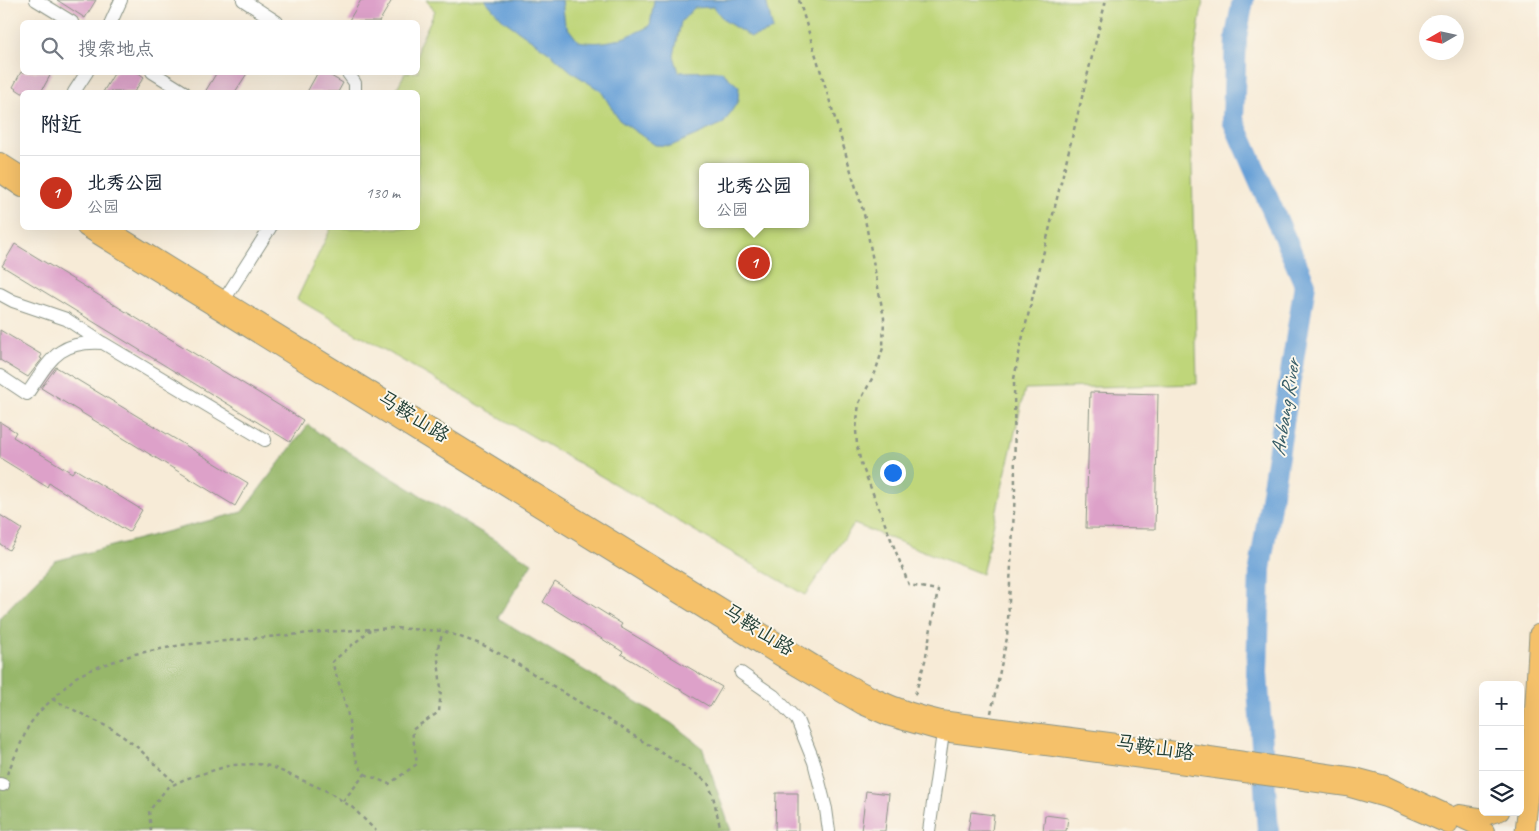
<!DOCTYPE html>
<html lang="zh">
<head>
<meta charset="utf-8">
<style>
	:root { --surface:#fff; --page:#f6f6f7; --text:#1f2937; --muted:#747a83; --line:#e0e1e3; --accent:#c8321e }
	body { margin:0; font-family:Caveat,"LXGW WenKai TC",sans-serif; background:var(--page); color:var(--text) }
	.controls { position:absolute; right:15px; bottom:15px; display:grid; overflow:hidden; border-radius:8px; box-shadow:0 5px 20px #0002 }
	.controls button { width:45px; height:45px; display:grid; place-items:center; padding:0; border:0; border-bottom:1px solid var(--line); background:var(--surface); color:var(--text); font:25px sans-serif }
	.compass { position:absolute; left:1419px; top:15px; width:45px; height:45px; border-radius:50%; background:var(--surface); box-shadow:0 5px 20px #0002; rotate:261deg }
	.you { position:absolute; left:892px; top:472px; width:18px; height:18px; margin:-12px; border:4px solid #fff; border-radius:50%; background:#1a73e8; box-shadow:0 0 0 8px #1a73e833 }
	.badge { display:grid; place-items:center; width:32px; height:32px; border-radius:50%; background:var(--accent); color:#fff; font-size:16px; font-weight:700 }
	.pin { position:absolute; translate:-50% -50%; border:2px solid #fff; box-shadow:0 1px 5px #0006 }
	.popup { position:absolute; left:699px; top:163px; width:110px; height:65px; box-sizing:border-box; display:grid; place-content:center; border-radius:8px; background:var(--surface); filter:drop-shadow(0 1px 4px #0005); font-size:16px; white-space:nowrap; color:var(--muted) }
	.popup b { font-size:19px; color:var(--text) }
	.popup::after { content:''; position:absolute; left:50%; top:100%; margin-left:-10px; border:10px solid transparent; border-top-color:var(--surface) }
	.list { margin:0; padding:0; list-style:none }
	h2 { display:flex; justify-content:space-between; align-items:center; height:65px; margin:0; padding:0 20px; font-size:21px }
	h2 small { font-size:16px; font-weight:400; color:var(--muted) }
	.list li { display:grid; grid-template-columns:32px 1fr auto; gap:15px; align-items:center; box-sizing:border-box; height:75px; padding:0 20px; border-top:1px solid var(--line) }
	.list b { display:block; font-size:19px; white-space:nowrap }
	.list p { margin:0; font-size:16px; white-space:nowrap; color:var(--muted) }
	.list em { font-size:16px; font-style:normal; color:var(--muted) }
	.icon { flex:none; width:28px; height:28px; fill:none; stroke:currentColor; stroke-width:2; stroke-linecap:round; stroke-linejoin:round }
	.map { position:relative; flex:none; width:1539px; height:831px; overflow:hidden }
	.search { position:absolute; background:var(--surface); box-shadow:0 5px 20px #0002; left:20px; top:20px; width:400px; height:55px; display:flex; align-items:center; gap:12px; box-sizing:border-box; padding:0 18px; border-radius:8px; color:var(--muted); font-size:19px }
	.panel { position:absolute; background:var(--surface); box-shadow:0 5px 20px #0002; left:20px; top:90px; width:400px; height:140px; border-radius:8px }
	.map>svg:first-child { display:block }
	.green { fill:#bfd67a; stroke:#6f8a57; fill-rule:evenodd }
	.forest { fill:#97b76a; stroke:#5b7a4f }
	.water { fill:#68a0d7; stroke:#446e86 }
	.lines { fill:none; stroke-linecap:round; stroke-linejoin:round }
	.river { stroke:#68a0d7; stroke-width:22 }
	.building { fill:#dda1c9 }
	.minor-casing { stroke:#8b9486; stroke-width:14 }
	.major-casing { stroke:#8b9486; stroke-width:18 }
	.highway-casing { stroke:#8b9486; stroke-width:21 }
	.path { stroke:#8b9486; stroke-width:2.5; stroke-dasharray:4 4; stroke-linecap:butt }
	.minor { stroke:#fff; stroke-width:12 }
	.major { stroke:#f5c16b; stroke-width:16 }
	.highway { stroke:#f5c16b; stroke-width:19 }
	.labels { text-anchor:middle; stroke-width:4; stroke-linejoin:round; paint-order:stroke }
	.street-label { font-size:20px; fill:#1f3d34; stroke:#fbf7ec }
	.water-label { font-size:21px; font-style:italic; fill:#355b65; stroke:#fbf7ec }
</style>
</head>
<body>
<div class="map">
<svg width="1539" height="831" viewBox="0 0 1539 831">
	<rect width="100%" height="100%" fill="#fbf7ec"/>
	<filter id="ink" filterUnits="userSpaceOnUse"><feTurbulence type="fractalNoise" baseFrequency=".02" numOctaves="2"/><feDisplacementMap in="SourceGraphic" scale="10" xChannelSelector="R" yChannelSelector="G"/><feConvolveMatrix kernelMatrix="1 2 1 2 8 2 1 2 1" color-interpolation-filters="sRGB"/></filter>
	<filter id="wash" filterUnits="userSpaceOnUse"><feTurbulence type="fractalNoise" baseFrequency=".0096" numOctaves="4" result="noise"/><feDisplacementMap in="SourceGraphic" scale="20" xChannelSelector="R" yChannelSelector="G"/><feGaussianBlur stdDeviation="1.12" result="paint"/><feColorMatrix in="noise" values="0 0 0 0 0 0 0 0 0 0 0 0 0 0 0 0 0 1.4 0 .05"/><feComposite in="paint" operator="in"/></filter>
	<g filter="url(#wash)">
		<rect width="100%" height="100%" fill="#f7ebd7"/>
		<!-- green -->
		<path class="green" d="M426 0H1203L1190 82 1197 384 1025 389 982 574 854 524 805 595 297 299 331 228H418V92H395L405 73 418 72V47L435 11ZM703 167H805V224H703Z"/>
		<!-- forest -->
		<path class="forest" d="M308 425 323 436 532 563 498 618 671 723 702 747 731 831H0V617L55 561 242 512Z"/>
		<!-- water -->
		<path class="water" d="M485 0H562L565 24 578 41C607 46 625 38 650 26L654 0H766L773 30 751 37 725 21 713 7 694 8 681 22 674 56 679 72 721 71 739 87 738 101 724 123 671 146 655 145 619 120 601 91 573 73 550 53 503 20Z"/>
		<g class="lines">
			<!-- river -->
			<path class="river" d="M1243 0 1236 37 1233 120 1305 284 1260 569 1257 673 1268 831"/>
		</g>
		<g id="blocks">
			<!-- building -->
			<path class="building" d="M57 0H96L85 18Z
				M361 0H392L379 22H348Z
				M21 72H52L41 92 22 93 13 87Z
				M115 72H137L144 77 134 92H103Z
				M217 72H248L235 92H205Z
				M318 72H324L343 83 338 92H307Z
				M15 244 303 420 290 442 2 266Z
				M0 330 42 355 40 358 42 359 28 377 0 360Z
				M56 367 248 483 235 506 41 388Z
				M1090 392 1158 394 1155 529 1086 528Z
				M0 422 16 432 13 437 72 473 75 469 142 510 129 532 49 483 47 487 0 458Z
				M0 515 22 529 9 550 0 544Z
				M555 582 622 624 620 627 722 687 710 707 621 654 623 652 543 602Z
				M866 791 889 794 885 831H861Z
				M776 793H798V831H775Z
				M971 812 994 815 992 831H968Z
				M1045 815 1068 818 1066 831H1043Z"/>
		</g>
	</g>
	<g filter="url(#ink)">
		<use href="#blocks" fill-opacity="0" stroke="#8b9486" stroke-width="1"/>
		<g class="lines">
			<!-- minor casing -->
			<g class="minor-casing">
				<path id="minor" d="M36 0 72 22
					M243 0 277 22
					M111 22 121 0
					M152 72 184 92
					M347 72 355 83V92
					M74 92 87 72
					M0 294 13 301 66 319 101 342
					M224 300 270 228
					M0 376 27 394C50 361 57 340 103 343L265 440
					M741 673 774 696 797 720 814 762 826 809 829 831
					M0 784 3 785
					M929 831 943 733"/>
			</g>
			<!-- major casing -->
			<g class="major-casing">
				<path id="major" d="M0 161 22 175
					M0 174 22 189
					M85 228 792 665 862 706 887 717 943 733 1347 788 1389 800 1449 826
					M108 228 818 666C859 690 894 709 941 719L1148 746 1355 776 1385 784 1486 831
					M1459 813 1485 817 1501 812"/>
			</g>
			<!-- highway casing -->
			<g class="highway-casing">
				<path id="highway" d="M1525 831 1530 786 1539 634"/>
			</g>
			<!-- path -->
			<path class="path" d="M799 0 864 214 884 318 883 348 875 373 859 403 856 430 857 446 861 463 909 585 938 590 925 661 914 698
				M52 699 114 730 137 747 176 784
				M991 713 1007 638 1015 492 1014 379 1021 344 1106 0
				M7 774 29 725 41 710 76 677 92 669 135 654 181 645 322 632 393 628 443 631 483 645 506 657 696 774 708 783 713 796 721 831
				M365 774 389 784 417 764 412 730 439 712 441 689 437 650 443 632
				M343 801 365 774C350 758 352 732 347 711 343 694 337 678 332 662L370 630
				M151 831 149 811 167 788 185 779 231 765 257 764 270 766 329 792 353 808 376 831"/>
			<!-- minor -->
			<use href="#minor" class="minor"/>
			<!-- major -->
			<use href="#major" class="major"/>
			<!-- highway -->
			<use href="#highway" class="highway"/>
		</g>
	</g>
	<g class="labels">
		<!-- street labels -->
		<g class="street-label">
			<text transform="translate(414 416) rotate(32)" y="7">马鞍山路</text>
			<text transform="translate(759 629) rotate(32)" y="7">马鞍山路</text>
			<text transform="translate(1155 747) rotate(8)" y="7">马鞍山路</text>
		</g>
		<!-- water labels -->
		<g class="water-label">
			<text transform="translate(1285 408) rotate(-81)" y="7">Anbang River</text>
		</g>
	</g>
</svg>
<div class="controls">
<button>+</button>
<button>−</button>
<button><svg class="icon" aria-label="layers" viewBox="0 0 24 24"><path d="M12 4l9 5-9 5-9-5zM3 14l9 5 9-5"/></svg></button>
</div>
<svg class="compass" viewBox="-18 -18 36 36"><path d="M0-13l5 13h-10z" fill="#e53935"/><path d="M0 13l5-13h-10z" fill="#747a83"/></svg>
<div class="you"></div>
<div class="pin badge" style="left:754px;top:263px">1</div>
<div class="popup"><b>北秀公园</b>公园</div>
<div class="search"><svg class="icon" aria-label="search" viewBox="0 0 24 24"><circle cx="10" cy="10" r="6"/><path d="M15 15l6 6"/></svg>搜索地点</div>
<section class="panel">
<h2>附近<small></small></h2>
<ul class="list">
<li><span class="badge">1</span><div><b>北秀公园</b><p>公园</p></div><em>130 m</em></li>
</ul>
</section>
</div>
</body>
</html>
